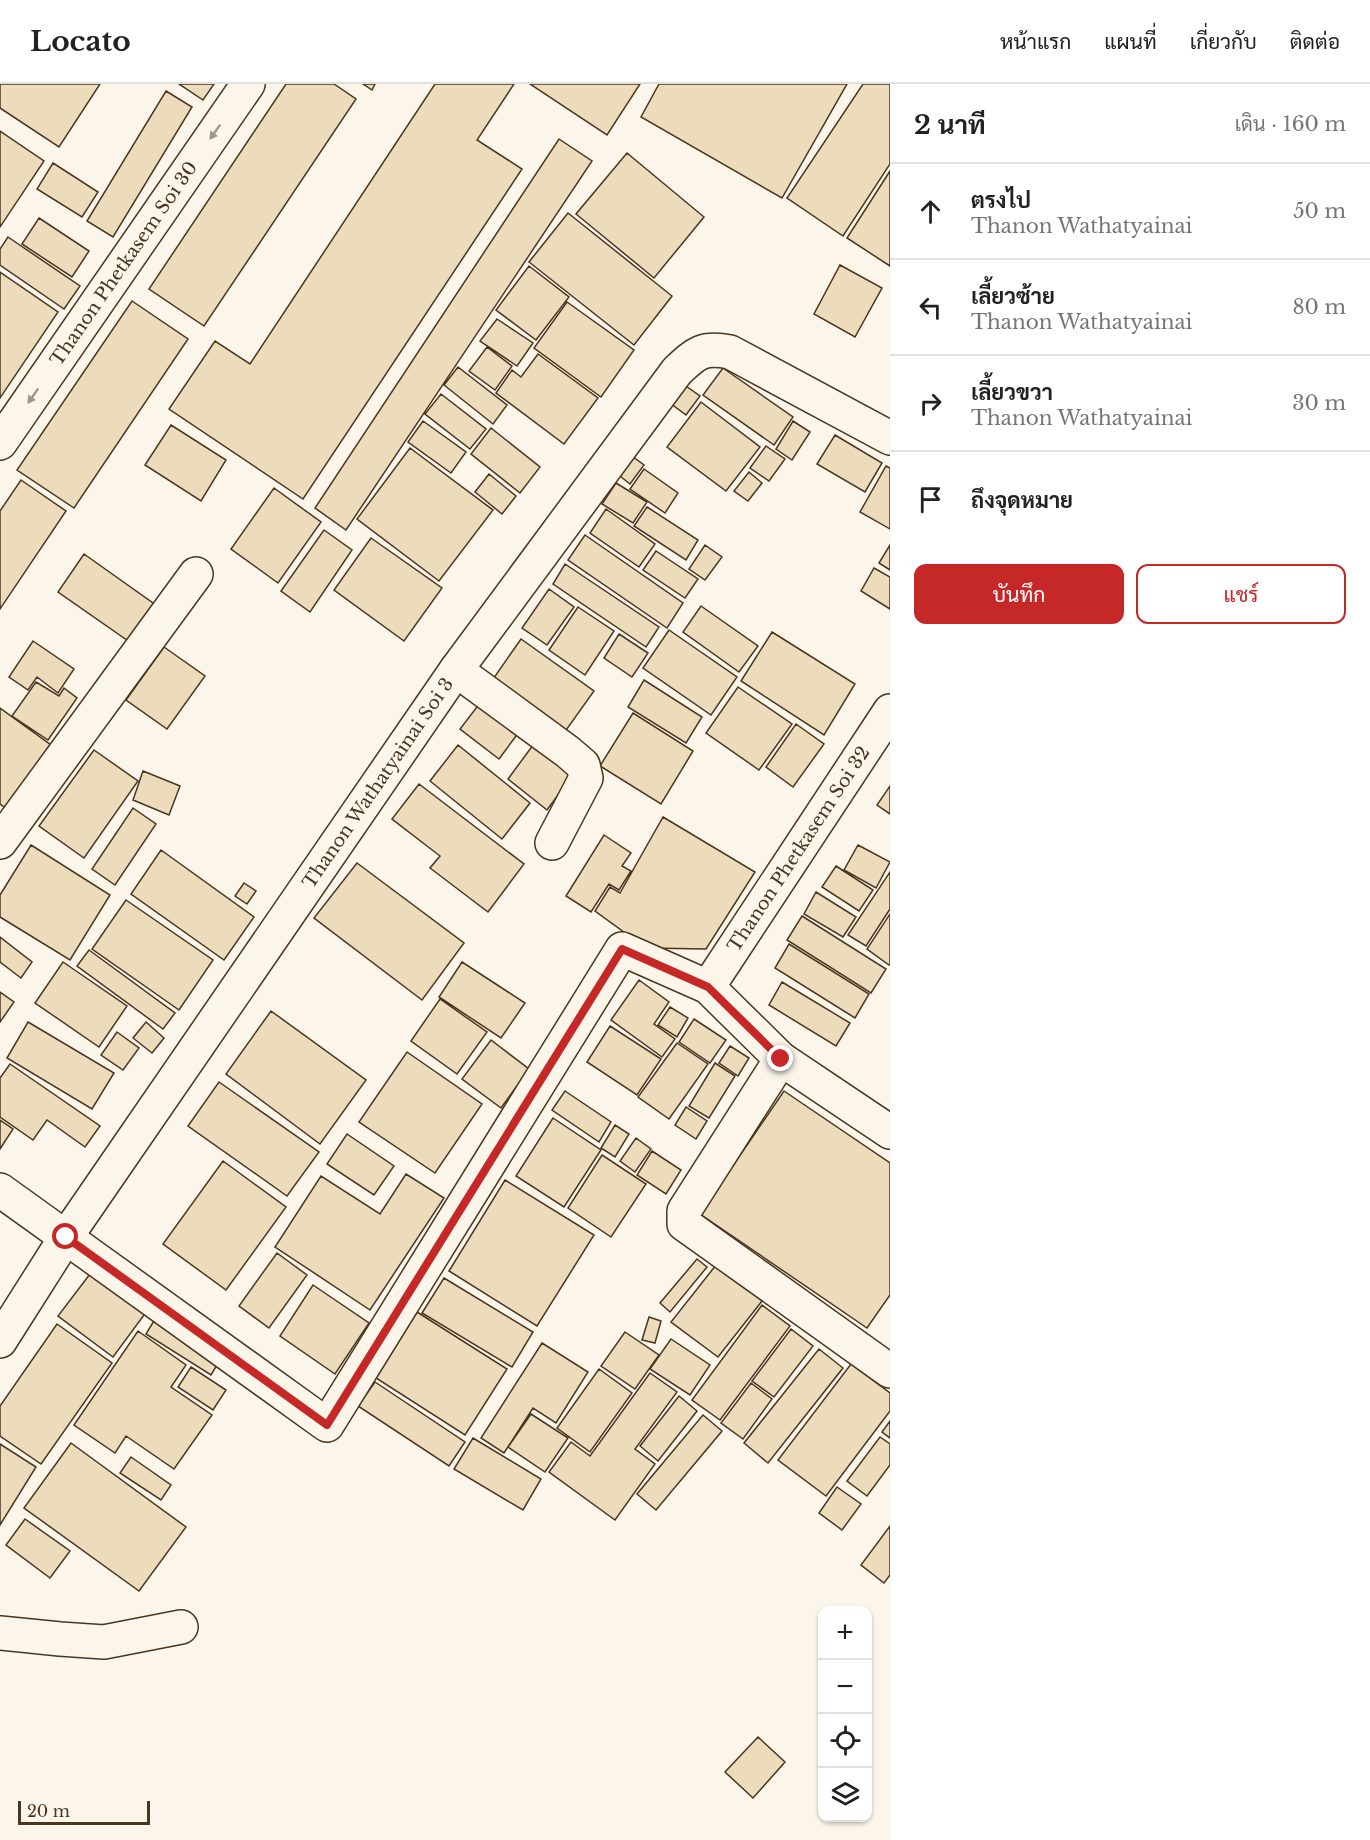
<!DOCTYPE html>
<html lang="th">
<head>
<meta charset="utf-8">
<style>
	:root { --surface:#fff; --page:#f6f6f6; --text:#222; --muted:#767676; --line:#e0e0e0; --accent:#c62828 }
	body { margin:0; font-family:"Libre Baskerville",Sarabun,serif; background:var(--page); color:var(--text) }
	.controls { position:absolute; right:18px; bottom:18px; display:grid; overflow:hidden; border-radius:12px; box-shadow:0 2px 4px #0004 }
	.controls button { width:54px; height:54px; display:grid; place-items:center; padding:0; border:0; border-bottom:2px solid var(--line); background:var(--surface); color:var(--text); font:30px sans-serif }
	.scale { position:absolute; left:18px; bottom:15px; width:132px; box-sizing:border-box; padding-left:6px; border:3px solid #4a3520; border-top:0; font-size:16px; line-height:21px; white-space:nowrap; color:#4a3520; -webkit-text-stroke:4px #fbf6e9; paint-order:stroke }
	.stop { position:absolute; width:18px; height:18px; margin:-14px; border:4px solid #c62828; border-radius:50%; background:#fff }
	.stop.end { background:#c62828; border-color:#fff; box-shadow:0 2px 6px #0008 }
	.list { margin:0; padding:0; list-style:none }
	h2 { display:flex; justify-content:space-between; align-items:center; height:78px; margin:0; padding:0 24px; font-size:26px }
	h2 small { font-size:20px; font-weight:400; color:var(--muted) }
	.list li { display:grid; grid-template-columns:39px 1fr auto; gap:18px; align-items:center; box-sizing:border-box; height:96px; padding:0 24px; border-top:2px solid var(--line) }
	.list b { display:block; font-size:22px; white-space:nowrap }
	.list p { margin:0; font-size:20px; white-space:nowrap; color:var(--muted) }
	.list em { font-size:20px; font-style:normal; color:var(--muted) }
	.actions { display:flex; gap:12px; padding:18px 24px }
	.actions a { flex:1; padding:14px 0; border:2px solid var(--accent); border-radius:12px; text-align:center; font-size:21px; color:var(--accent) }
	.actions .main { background:var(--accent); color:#fff }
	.icon { flex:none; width:33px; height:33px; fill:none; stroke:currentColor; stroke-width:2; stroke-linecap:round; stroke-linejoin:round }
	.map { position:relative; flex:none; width:890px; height:1756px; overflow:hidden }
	header { display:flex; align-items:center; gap:36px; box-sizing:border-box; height:84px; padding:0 30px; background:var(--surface); border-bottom:2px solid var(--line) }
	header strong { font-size:28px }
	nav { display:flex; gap:33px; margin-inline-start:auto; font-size:21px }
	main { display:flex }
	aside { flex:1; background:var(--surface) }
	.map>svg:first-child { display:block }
	.building { fill:#ecdcbc; stroke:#4a3520; stroke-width:1.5 }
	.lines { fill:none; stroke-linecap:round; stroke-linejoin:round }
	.minor-casing { stroke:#4a3520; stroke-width:36 }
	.minor { stroke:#fbf6e9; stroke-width:33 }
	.oneway { fill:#a29684 }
	.route { stroke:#c62828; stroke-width:8 }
	.labels { text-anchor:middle; stroke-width:4.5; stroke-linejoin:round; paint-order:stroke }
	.street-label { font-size:18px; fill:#4a3520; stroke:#fbf6e9 }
</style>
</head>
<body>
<header>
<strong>Locato</strong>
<nav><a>หน้าแรก</a><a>แผนที่</a><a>เกี่ยวกับ</a><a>ติดต่อ</a></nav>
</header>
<main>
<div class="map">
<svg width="890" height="1756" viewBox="0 0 890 1756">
	<rect width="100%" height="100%" fill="#fbf6e9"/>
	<!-- building -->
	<path class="building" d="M0 0H100L59 63 0 24Z
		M179 0H214L203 16Z
		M286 0H334L356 15 204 242 149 205Z
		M363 0H375L372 6Z
		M435 0H514L477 56 522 85 303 415 169 325 215 257 250 280Z
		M530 0H640L607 51Z
		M659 0H847L782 114 641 33Z
		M863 0H890V80L843 152 787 114Z
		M166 7 192 23 113 153 87 137Z
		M0 47 44 77 0 143Z
		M559 55 592 77 346 446 315 424Z
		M627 69 704 133 654 194 576 130Z
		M53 79 98 108 82 133 37 105Z
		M890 87V182L847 154Z
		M568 129 672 212 634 261 529 178Z
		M39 134 89 167 72 193 22 160Z
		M8 153 80 202 64 225 0 181V165Z
		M840 181 882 204 855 253 814 230Z
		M529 182 569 213 536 256 496 226Z
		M0 188 58 228 0 314Z
		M132 217 188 255 74 424 17 386Z
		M567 218 634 266 601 313 534 264Z
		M497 235 533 259 517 282 480 257Z
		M487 263 512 282 495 306 469 287Z
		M538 270 598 314 564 360 496 309 512 286 521 293Z
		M458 283 507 321 493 340 444 301Z
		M723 284 793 333 774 361 703 311Z
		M683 300 700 312 686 331 670 319Z
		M441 310 486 345 470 365 425 330Z
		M701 318 760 363 726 407 667 363Z
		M423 337 466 368 451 389 408 358Z
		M793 337 810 348 792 376 776 365Z
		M171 341 226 376 201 417 145 381Z
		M491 344 540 383 520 409 471 370Z
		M835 351 882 379 865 408 817 380Z
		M766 362 785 375 769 397 750 384Z
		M410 364 493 426 439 497 357 435Z
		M629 370 644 381 630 400 615 388Z
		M886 382 890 384V445L860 428Z
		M644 385 678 409 665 429 630 405Z
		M749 388 762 399 748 417 734 407Z
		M489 390 516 412 502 430 475 408Z
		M21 396 66 427 0 525V427Z
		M616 399 647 418 633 439 602 420Z
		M274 404 321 438 278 499 231 465Z
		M647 423 698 456 686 476 634 442Z
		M606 425 655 460 639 483 590 449Z
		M324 446 352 466 310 528 281 507Z
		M585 451 683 519 667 544 568 476Z
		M371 454 442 504 404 557 334 506Z
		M705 461 722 473 705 496 689 485Z
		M890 461V486L879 479Z
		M656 467 698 495 685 514 643 486Z
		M84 470 160 524 134 561 58 508Z
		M565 480 659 543 646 563 553 500Z
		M874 484 890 493V525L861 507Z
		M549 505 574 523 547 561 522 544Z
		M701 522 758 562 739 588 683 548Z
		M578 523 614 547 585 591 549 566Z
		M669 546 737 593 711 631 643 584Z
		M772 548 855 600 824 651 741 597Z
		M619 550 648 569 632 593 604 574Z
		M521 555 594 607 564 649 491 598Z
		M33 557 74 585 58 609 37 593 28 606 9 593Z
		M164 563 205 592 167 645 126 616Z
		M644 596 702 633 686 659 628 623Z
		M36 598 59 612 64 604 77 614 48 656 12 632Z
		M738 603 792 640 759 686 706 649Z
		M480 619 519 648 499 675 460 645Z
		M0 624 51 661 6 724 0 720Z
		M633 629 693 667 661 720 600 682Z
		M796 640 824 660 793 703 766 683Z
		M539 653 578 684 547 726 508 695Z
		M458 661 530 719 502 755 430 697Z
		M94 666 138 697 84 774 39 742Z
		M143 687 180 702 169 731 133 716Z
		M419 700 524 780 488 828 430 784 440 772 392 735Z
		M890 702V730L877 721Z
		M133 724 156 740 115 801 92 785Z
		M663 733 755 788 706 865 646 864 595 827 610 803 620 809Z
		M604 751 631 769 622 782 631 787 619 806 609 800 591 828 566 812Z
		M31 761 110 811 70 876 0 833V811Z
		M858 761 890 778 876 804 844 786Z
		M161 766 254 833 224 876 131 810Z
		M357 779 464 859 422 916 314 834Z
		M836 782 873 806 859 827 822 803Z
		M890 788V825L866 862 848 851Z
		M244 799 256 807 247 820 235 812Z
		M816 808 856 833 843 853 804 830Z
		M126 816 213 876 179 926 92 865Z
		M890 830V880L889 881 867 865Z
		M802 832 886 885 871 909 787 856Z
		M0 853 32 878 21 894 0 878Z
		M789 860 869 910 855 934 775 884Z
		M89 866 175 929 163 945 77 882Z
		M63 878 127 922 99 963 35 919Z
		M462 878 525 919 501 954 439 913Z
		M639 896 669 918 654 940 675 955 662 973 611 936Z
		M782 898 850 939 836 962 769 921Z
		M0 908 14 918 0 938Z
		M440 915 487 948 457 990 411 957Z
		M670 923 688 934 677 953 658 941Z
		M271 927 366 996 320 1060 226 990Z
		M694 935 726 956 710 979 679 958Z
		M28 938 114 989 92 1025 7 974Z
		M146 938 164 954 152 969 133 954Z
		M610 942 661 975 637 1011 587 978Z
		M117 948 139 964 123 986 101 971Z
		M491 956 529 985 501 1024 462 995Z
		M677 959 708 980 669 1035 638 1013Z
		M730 962 749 974 738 992 719 979Z
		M407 968 482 1020 435 1089 359 1038Z
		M715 979 735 992 709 1034 689 1022Z
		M10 980 100 1042 85 1063 47 1036 33 1056 0 1033V994Z
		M219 998 319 1068 287 1112 188 1042Z
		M565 1007 611 1038 599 1058 552 1026Z
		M784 1007 890 1079V1211L867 1244 700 1130Z
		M686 1023 707 1037 696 1055 675 1041Z
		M553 1034 601 1066 564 1123 516 1092Z
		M0 1036 13 1045 0 1065Z
		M615 1041 629 1050 615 1073 601 1064Z
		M347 1050 394 1082 374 1111 327 1080Z
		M636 1054 651 1065 635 1088 620 1077Z
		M652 1067 681 1086 666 1110 637 1091Z
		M602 1071 646 1100 611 1153 568 1124Z
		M223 1077 286 1123 226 1206 163 1160Z
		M406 1090 444 1114 370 1226 275 1163 321 1092 380 1130Z
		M505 1096 594 1151 537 1242 449 1187Z
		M277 1169 307 1191 269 1244 239 1222Z
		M697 1175 707 1183 670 1228 660 1219Z
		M720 1176 766 1212 718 1273 671 1238Z
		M93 1186 147 1227 113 1273 58 1232Z
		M444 1194 533 1248 512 1283 422 1229Z
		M313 1201 369 1239 335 1290 280 1252Z
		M762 1221 790 1242 720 1336 692 1316Z
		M417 1228 507 1285 465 1351 376 1294Z
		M649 1233 661 1237 655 1259 642 1256Z
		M155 1235 220 1276 211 1291 146 1250Z
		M57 1240 112 1279 41 1380 0 1352V1322Z
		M791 1245 813 1262 774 1313 752 1297Z
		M138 1247 186 1281 171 1303 212 1331 174 1385 126 1352 115 1369 74 1341Z
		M625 1248 659 1271 635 1305 601 1282Z
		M671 1255 710 1281 690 1311 650 1285Z
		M542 1259 588 1288 556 1339 533 1324 504 1369 481 1354Z
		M819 1265 843 1284 768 1379 744 1359Z
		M851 1280 890 1309V1327L826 1412 778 1376Z
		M191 1283 226 1306 213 1326 178 1303Z
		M599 1285 632 1309 590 1368 557 1344Z
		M650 1289 677 1308 635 1365 655 1380 615 1436 549 1388 571 1358 590 1372Z
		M375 1298 465 1358 449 1382 358 1322Z
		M751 1299 772 1315 743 1355 721 1339Z
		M679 1312 697 1327 658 1377 640 1362Z
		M531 1330 568 1354 545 1388 508 1363Z
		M703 1331 722 1347 656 1426 637 1410Z
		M890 1337V1354L882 1348Z
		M880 1353 890 1360V1381L867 1412 847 1397Z
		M473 1354 541 1395 523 1426 454 1385Z
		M71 1359 186 1443 139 1507 24 1424Z
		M0 1360 36 1383 0 1441Z
		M131 1373 171 1401 161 1416 120 1389Z
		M837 1403 861 1420 842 1446 819 1429Z
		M25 1435 70 1467 50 1494 6 1461Z
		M890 1442V1491L884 1499 861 1481Z
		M758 1653 785 1678 753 1714 725 1688Z"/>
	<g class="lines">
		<!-- minor casing -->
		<g class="minor-casing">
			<g id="minor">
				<path id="s1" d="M0 359 248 0"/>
				<path d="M456 586 568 668 583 681 586 694 552 759"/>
				<path d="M0 758 196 490"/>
				<path id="s2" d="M708 903 890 627"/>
				<path d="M781 975 684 1127V1140L890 1287"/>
				<path d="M0 1106 327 1341 622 865 708 903 781 975 890 1048"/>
				<path id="s3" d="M0 1257 66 1153 456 586 677 287C697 268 703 263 730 268L890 354"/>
				<path d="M0 1549 60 1555 104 1558 181 1543"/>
			</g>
		</g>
		<!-- minor -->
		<use href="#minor" class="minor"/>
	</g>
	<!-- one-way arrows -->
	<defs><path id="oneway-solid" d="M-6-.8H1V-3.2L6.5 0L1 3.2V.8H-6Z" transform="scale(1.5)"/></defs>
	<g class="oneway">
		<use href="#oneway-solid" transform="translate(215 48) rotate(125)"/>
		<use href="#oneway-solid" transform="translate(33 312) rotate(125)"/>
	</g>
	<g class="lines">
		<!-- route -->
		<path class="route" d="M66 1153 327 1341 622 865 708 903 781 975"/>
	</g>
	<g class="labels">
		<!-- street labels -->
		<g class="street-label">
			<text dy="6" stroke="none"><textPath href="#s1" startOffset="218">Thanon Phetkasem Soi 30</textPath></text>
			<text dy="6" stroke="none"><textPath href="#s3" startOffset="674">Thanon Wathatyainai Soi 3</textPath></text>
			<text dy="6" stroke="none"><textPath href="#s2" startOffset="165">Thanon Phetkasem Soi 32</textPath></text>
		</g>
	</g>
</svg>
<div class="controls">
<button>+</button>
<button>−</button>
<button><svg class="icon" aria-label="locate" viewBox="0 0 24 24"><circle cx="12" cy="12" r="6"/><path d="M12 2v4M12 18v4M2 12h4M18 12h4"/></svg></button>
<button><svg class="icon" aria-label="layers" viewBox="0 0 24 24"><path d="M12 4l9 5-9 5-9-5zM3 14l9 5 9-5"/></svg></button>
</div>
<div class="scale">20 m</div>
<div class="stop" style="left:66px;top:1153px"></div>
<div class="stop end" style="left:781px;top:975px"></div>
</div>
<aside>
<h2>2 นาที<small>เดิน · 160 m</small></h2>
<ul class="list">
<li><svg class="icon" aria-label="ahead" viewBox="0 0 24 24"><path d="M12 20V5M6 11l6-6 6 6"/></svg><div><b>ตรงไป</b><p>Thanon Wathatyainai</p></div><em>50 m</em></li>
<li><svg class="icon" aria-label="left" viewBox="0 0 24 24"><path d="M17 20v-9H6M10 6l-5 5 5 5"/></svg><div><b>เลี้ยวซ้าย</b><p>Thanon Wathatyainai</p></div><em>80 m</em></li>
<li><svg class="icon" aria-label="right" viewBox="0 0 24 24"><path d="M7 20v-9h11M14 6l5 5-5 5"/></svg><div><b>เลี้ยวขวา</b><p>Thanon Wathatyainai</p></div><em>30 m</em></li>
<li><svg class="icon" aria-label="arrive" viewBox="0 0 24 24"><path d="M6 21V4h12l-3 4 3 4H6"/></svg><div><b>ถึงจุดหมาย</b></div></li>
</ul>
<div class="actions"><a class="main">บันทึก</a><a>แชร์</a></div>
</aside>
</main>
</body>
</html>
